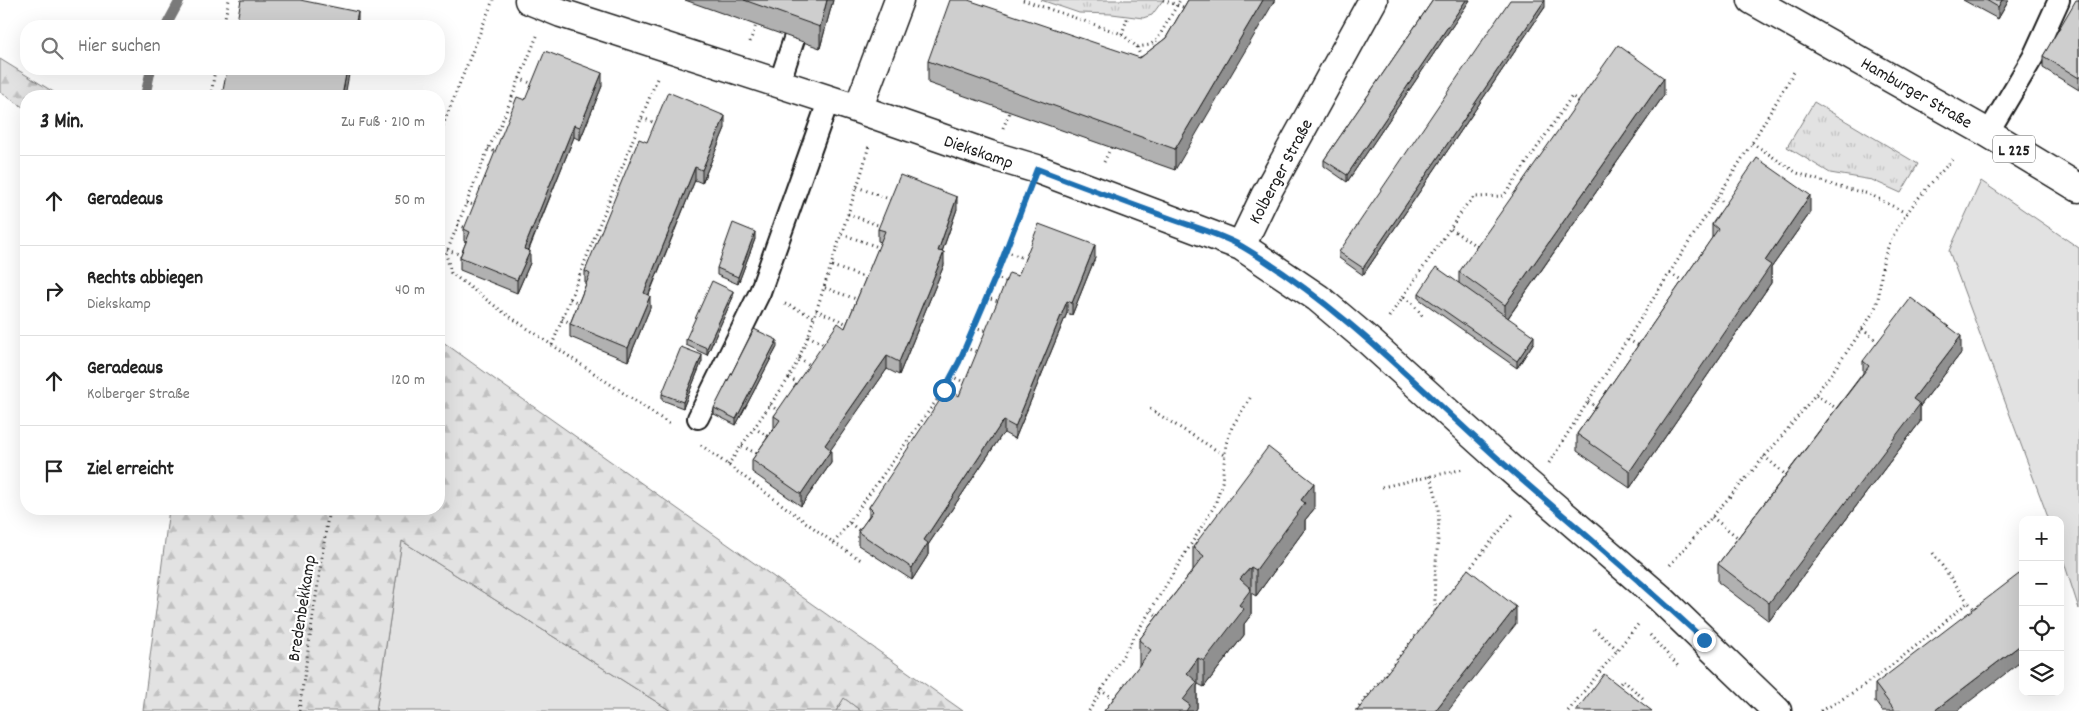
<!DOCTYPE html>
<html lang="de">
<head>
<meta charset="utf-8">
<style>
	:root { --surface:#fff; --page:#f6f6f6; --text:#222; --muted:#767676; --line:#e0e0e0 }
	body { margin:0; font-family:Dekko,sans-serif; background:var(--page); color:var(--text) }
	.controls { position:absolute; right:15px; bottom:15px; display:grid; overflow:hidden; border-radius:10px; box-shadow:0 5px 20px #0002 }
	.controls button { width:45px; height:45px; display:grid; place-items:center; padding:0; border:0; border-bottom:1px solid var(--line); background:var(--surface); color:var(--text); font:25px sans-serif }
	.stop { position:absolute; width:15px; height:15px; margin:-11px; border:4px solid #1f6fb2; border-radius:50%; background:#fff }
	.stop.end { background:#1f6fb2; border-color:#fff; box-shadow:0 1px 5px #0008 }
	.list { margin:0; padding:0; list-style:none }
	h2 { display:flex; justify-content:space-between; align-items:center; height:65px; margin:0; padding:0 20px; font-size:21px }
	h2 small { font-size:16px; font-weight:400; color:var(--muted) }
	.list li { display:grid; grid-template-columns:32px 1fr auto; gap:15px; align-items:center; box-sizing:border-box; height:90px; padding:0 20px; border-top:1px solid var(--line) }
	.list b { display:block; font-size:19px; white-space:nowrap }
	.list p { margin:0; font-size:16px; white-space:nowrap; color:var(--muted) }
	.list em { font-size:16px; font-style:normal; color:var(--muted) }
	.icon { flex:none; width:28px; height:28px; fill:none; stroke:currentColor; stroke-width:2; stroke-linecap:round; stroke-linejoin:round }
	.map { position:relative; flex:none; width:2079px; height:711px; overflow:hidden }
	.search { position:absolute; background:var(--surface); box-shadow:0 5px 20px #0002; left:20px; top:20px; width:425px; height:55px; display:flex; align-items:center; gap:12px; box-sizing:border-box; padding:0 18px; border-radius:20px; color:var(--muted); font-size:19px }
	.panel { position:absolute; background:var(--surface); box-shadow:0 5px 20px #0002; left:20px; top:90px; width:425px; height:425px; border-radius:20px }
	.map>svg:first-child { display:block }
	.grass { fill:#e2e2e2; stroke:#7f7f7f }
	.forest { fill:url(#forest-firs); stroke:#7f7f7f }
	.park { fill:url(#park-tufts); stroke:#7f7f7f }
	.lines { fill:none; stroke-linecap:round; stroke-linejoin:round }
	.stream { stroke:#7a7a7a; stroke-width:10 }
	.service-casing { stroke:#1c1c1c; stroke-width:24 }
	.minor-casing { stroke:#1c1c1c; stroke-width:31 }
	.primary-casing { stroke:#1c1c1c; stroke-width:31 }
	.path { stroke:#1c1c1c; stroke-width:3; stroke-dasharray:1 4; stroke-linecap:butt }
	.service { stroke:#fff; stroke-width:20 }
	.minor { stroke:#fff; stroke-width:28 }
	.primary { stroke:#fff; stroke-width:28 }
	.wall { fill:#b1b1b1; stroke:#1c1c1c }
	.shaded-wall { fill:#909090; stroke:#1c1c1c }
	.building { fill:#cecece; stroke:#1c1c1c }
	.route { stroke:#1f6fb2; stroke-width:6 }
	.labels { text-anchor:middle; stroke-width:4.5; stroke-linejoin:round; paint-order:stroke }
	.shield { fill:#fff; stroke:#606060; stroke-width:1 }
	.shield-label { font-size:16px; font-weight:bold; fill:#1c1c1c }
	.street-label { font-size:18px; fill:#1c1c1c; stroke:#fff }
</style>
</head>
<body>
<div class="map">
<svg width="2079" height="711" viewBox="0 0 2079 711">
	<defs>
		<pattern id="forest-firs" width="22" height="20" patternUnits="userSpaceOnUse" patternTransform="scale(1.25)"><rect width="22" height="20" fill="#e2e2e2"/><path d="M5 1l3.5 6h-7zM16 11l3.5 6h-7z" fill="#c1c1c1"/></pattern>
		<pattern id="park-tufts" width="24" height="20" patternUnits="userSpaceOnUse" patternTransform="scale(1.25)"><rect width="24" height="20" fill="#e2e2e2"/><path d="M3 7l-1-3M5 7V3M7 7l1-3M15 17l-1-3M17 17v-4M19 17l1-3" fill="none" stroke="#c1c1c1"/></pattern>
	</defs>
	<rect width="100%" height="100%" fill="#fff"/>
	<filter id="ink" filterUnits="userSpaceOnUse"><feTurbulence type="fractalNoise" baseFrequency=".02" numOctaves="2"/><feDisplacementMap in="SourceGraphic" scale="10" xChannelSelector="R" yChannelSelector="G"/><feConvolveMatrix kernelMatrix="1 2 1 2 8 2 1 2 1" color-interpolation-filters="sRGB"/></filter>
	<g filter="url(#ink)">
		<!-- grass -->
		<path class="grass" d="M1981 181 2079 248V609L2060 550V520H2049L1949 251Z
			M402 541 671 711H376Z
			M844 698 861 711H836Z"/>
		<!-- forest -->
		<path class="forest" d="M0 59 60 96H26V109L0 92Z
			M439 339 493 378 963 711H861L844 698 836 711H671L402 541 376 711H143L169 509H439Z"/>
		<!-- park -->
		<path class="park" d="M1041 0H1163L1152 15 1143 18 1112 14 1079 13Z
			M1814 102 1918 164 1901 193 1872 180 1830 173 1787 147Z"/>
		<g class="lines">
			<!-- stream -->
			<path class="stream" d="M166 26 180 0
				M145 96 151 69"/>
			<!-- service casing -->
			<g class="service-casing">
				<path id="service" d="M779 84 794 39
					M1988 133 2033 57 2059 0
					M698 418 760 292 829 99"/>
			</g>
			<!-- minor casing -->
			<g class="minor-casing">
				<path id="minor" d="M529 0 561 13 858 109 990 155 1037 169 1241 246 1318 298 1370 342 1506 465 1660 598 1777 711
					M858 109 899 0
					M1241 246 1265 196 1373 0"/>
			</g>
			<!-- primary casing -->
			<g class="primary-casing">
				<path id="primary" d="M1752 0 1988 133 2079 188"/>
			</g>
			<!-- path -->
			<path class="path" d="M1023 0 1122 34 1137 47 1150 45 1157 40 1180 0
				M1163 0 1186 8
				M223 26 229 0
				M1122 34 1128 16
				M537 36 501 124 488 149 446 254 451 273 503 312 671 425
				M750 42 756 25
				M1137 47 1142 60
				M519 78 535 85
				M211 96 215 69
				M642 118 658 124
				M1003 128 1010 112
				M439 135 493 0
				M1752 143 1797 173 1836 186 1869 194 1908 214
				M488 149 499 153
				M1104 162 1111 147
				M857 187 894 201
				M1717 198 1729 206
				M466 203 478 206
				M848 214 883 227
				M458 225 469 229
				M1451 229 1479 248
				M842 234 881 248
				M447 250 465 256
				M1006 251 1028 260
				M832 266 869 279
				M1670 273 1686 283
				M995 278 1009 282
				M825 288 859 300
				M1404 297 1412 303 1424 318
				M986 298 1002 302
				M570 299 581 304
				M785 304 815 317
				M816 310 850 325
				M1389 317 1467 204 1474 197 1503 196 1509 189 1572 96 1581 103
				M562 319 573 324
				M974 327 990 332
				M1862 329 1880 343
				M808 336 826 345
				M1628 340 1642 347
				M552 345 658 76
				M965 348 981 353
				M799 358 813 367
				M951 376 968 384
				M789 378 799 384
				M1816 395 1839 410
				M1588 402 1599 408
				M770 405 780 412
				M1150 409 1224 455
				M754 428 771 438
				M701 445 834 543 861 560
				M742 446 759 455
				M1764 456 1788 477
				M1549 463 1752 143 1794 72
				M728 465 789 378 799 358 808 336 863 168 869 145
				M1429 476C1450 517 1429 568 1436 611
				M1382 487 1464 469
				M1712 517 1741 540
				M850 523 861 532
				M834 543 944 390 959 362 995 278 1026 198
				M1933 553 1968 602
				M1670 565C1740 484 1815 405 1872 314 1882 298 1879 276 1884 259 1895 220 1927 188 1953 159
				M1151 611 1160 618
				M1594 629 1617 649
				M1650 635 1678 666
				M1617 687 1623 680 1645 700
				M1100 690 1116 700
				M299 711 329 509
				M1089 711 1215 505 1222 482 1226 444 1232 427 1252 395
				M1356 711 1514 513
				M1568 711 1640 622
				M1821 711C1876 682 1922 641 1968 602L1975 610"/>
			<!-- service -->
			<use href="#service" class="service"/>
			<!-- minor -->
			<use href="#minor" class="minor"/>
			<!-- primary -->
			<use href="#primary" class="primary"/>
		</g>
		<!-- wall -->
		<path class="wall" d="M685 0H833L820 48Z
			M1188 0 1175 170 928 83V61L1140 58 1166 38Z
			M1433 0H1470L1347 182 1324 166V160Z
			M1963 0H2009L1998 19Z
			M2079 0V90L2043 68V56Z
			M1545 7 1363 275 1339 258V252Z
			M602 86 580 140 574 137 529 250 530 263 517 293 460 270V257L466 242 464 241V229Z
			M1664 95 1508 318 1534 342 1517 368 1419 299V293L1459 283V272Z
			M725 128 702 183 695 180 649 295 650 308 628 361 570 337V324L586 284H585V271L647 142Z
			M957 209 942 252 944 265 899 375 887 369 830 450 831 463 801 506 752 472V460L774 428V416L845 328 881 242 878 241V229Z
			M1810 213 1771 268V283L1630 488 1577 451V434L1712 238V224Z
			M755 239 738 284 717 275V268Z
			M1095 258 1072 315 1067 313 1015 439 1004 433 1001 436 928 545V555L912 580 858 545V532L869 517V507L959 396 1018 276Z
			M733 297 707 355 686 345V339Z
			M777 347 736 425 714 414V408Z
			M1961 353 1920 406V422L1769 621 1718 582V564L1863 373V361Z
			M702 361 683 408 662 400V394Z
			M1314 509 1305 520V529L1256 596 1251 593V615L1244 624V635L1204 687 1198 684 1197 686V708L1195 711H1104L1139 666V640L1193 570V547Z
			M1875 684 1957 711H1882L1875 702Z"/>
		<!-- shaded-wall -->
		<path class="shaded-wall" d="M827 0H833L820 48V27Z
			M1263 0H1275L1175 170V149Z
			M1466 0H1470L1347 182V175Z
			M1545 0V7L1363 275V268Z
			M2002 0H2009L1998 19V7Z
			M358 12V26H355Z
			M347 69H350L345 96H342Z
			M602 73V86L580 140V127Z
			M1664 78V95L1505 322V305Z
			M725 116V128L702 183V170Z
			M574 125V137L524 261V249Z
			M695 167V180L644 306V293Z
			M1810 195V213L1771 268V283L1630 488V471L1765 261Z
			M957 197V209L938 263V251Z
			M755 232V239L738 284V277Z
			M1095 245V258L1072 315V303Z
			M530 251V263L517 293V280Z
			M944 252V265L899 375V362Z
			M733 291V297L707 355V348Z
			M650 296V308L628 361V348Z
			M1067 301V313L1015 439V427Z
			M1534 336V342L1517 368V361Z
			M1961 336V353L1920 406V422L1769 621V603L1913 399Z
			M777 340V347L736 425V419Z
			M702 355V361L683 408V402Z
			M887 356V369L825 458V445Z
			M1004 421V433L1001 436 928 545V555L912 580V568L924 540 1001 424Z
			M831 450V463L801 506V494Z
			M1314 483V509L1305 520V529L1256 596V570L1301 500Z
			M1251 567V615L1244 624V635L1204 687V661L1240 579Z
			M1516 607V624L1448 711H1435Z
			M2023 643V660L1957 711H1934Z
			M1198 658V684L1197 686V708L1195 711H1183V700L1187 673Z"/>
		<!-- building -->
		<path class="building" d="M241 0H300L358 12 355 26H236Z
			M744 0H827L820 27Z
			M950 0H968L1140 58 1166 38 1188 0H1263L1175 149 928 61Z
			M1433 0H1466L1347 175 1324 160Z
			M1510 0H1545L1363 268 1339 252Z
			M1986 0H2002L1998 7Z
			M2076 0H2079V78L2043 56Z
			M1618 45 1664 78 1505 305 1459 272Z
			M545 51 602 73 580 127 574 125 524 249 530 251 517 280 460 257 470 232 464 229 517 97 525 100Z
			M227 69H347L342 96H222Z
			M668 92 725 116 702 170 695 167 644 293 650 296 628 348 570 324 590 274 585 271 639 139 647 142Z
			M1757 158 1810 195 1765 261 1771 265 1630 471 1577 434 1718 229 1712 224Z
			M900 175 957 197 938 251 944 252 899 362 887 356 825 445 831 450 801 494 752 460 780 420 774 416 838 323 845 328 883 236 885 231 878 229Z
			M733 223 755 232 738 277 717 268Z
			M1039 224 1095 245 1072 303 1067 301 1015 427 1004 421 1001 424 924 540 928 543 912 568 858 532 873 511 869 507 948 388 959 396 1009 273 1018 276Z
			M1436 267 1534 336 1517 361 1419 293Z
			M712 281 733 291 707 348 686 339Z
			M1911 298 1961 336 1913 399 1920 404 1769 603 1718 564 1869 366 1863 361Z
			M754 329 777 340 736 419 714 408Z
			M681 347 702 355 683 402 662 394Z
			M1268 447 1314 483 1301 500 1305 503 1256 570 1251 567 1240 579 1251 589 1239 605 1244 609 1204 661 1198 658 1187 673 1197 682 1183 700 1190 705 1186 711H1104L1151 650 1139 640 1204 556 1193 547Z
			M1468 569 1516 607 1435 711H1357Z
			M2019 574 2023 579V643L1934 711H1895L1875 684Z
			M1604 674 1652 711H1576Z"/>
	</g>
	<g class="lines" filter="url(#ink)">
		<!-- route -->
		<path class="route" d="M944 390 959 362 995 278 1037 169C1081 186 1125 202 1169 218 1193 227 1221 234 1243 247 1341 305 1420 389 1504 464 1571 523 1639 579 1704 640"/>
	</g>
	<g class="labels">
		<!-- shield labels -->
		<rect class="shield" x="1993" y="135.5" width="42" height="27" rx="4"/>
		<g class="shield-label">
			<text x="2014" y="155">L 225</text>
		</g>
		<!-- street labels -->
		<g class="street-label">
			<text transform="translate(1917 92) rotate(30)" y="6">Hamburger Straße</text>
			<text transform="translate(979 151) rotate(19)" y="6">Diekskamp</text>
			<text transform="translate(1280 171) rotate(-62)" y="6">Kolberger Straße</text>
			<text transform="translate(301 608) rotate(-81)" y="6">Bredenbekkamp</text>
		</g>
	</g>
</svg>
<div class="controls">
<button>+</button>
<button>−</button>
<button><svg class="icon" aria-label="locate" viewBox="0 0 24 24"><circle cx="12" cy="12" r="6"/><path d="M12 2v4M12 18v4M2 12h4M18 12h4"/></svg></button>
<button><svg class="icon" aria-label="layers" viewBox="0 0 24 24"><path d="M12 4l9 5-9 5-9-5zM3 14l9 5 9-5"/></svg></button>
</div>
<div class="stop" style="left:944px;top:390px"></div>
<div class="stop end" style="left:1704px;top:640px"></div>
<div class="search"><svg class="icon" aria-label="search" viewBox="0 0 24 24"><circle cx="10" cy="10" r="6"/><path d="M15 15l6 6"/></svg>Hier suchen</div>
<section class="panel">
<h2>3 Min.<small>Zu Fuß · 210 m</small></h2>
<ul class="list">
<li><svg class="icon" aria-label="ahead" viewBox="0 0 24 24"><path d="M12 20V5M6 11l6-6 6 6"/></svg><div><b>Geradeaus</b></div><em>50 m</em></li>
<li><svg class="icon" aria-label="right" viewBox="0 0 24 24"><path d="M7 20v-9h11M14 6l5 5-5 5"/></svg><div><b>Rechts abbiegen</b><p>Diekskamp</p></div><em>40 m</em></li>
<li><svg class="icon" aria-label="ahead" viewBox="0 0 24 24"><path d="M12 20V5M6 11l6-6 6 6"/></svg><div><b>Geradeaus</b><p>Kolberger Straße</p></div><em>120 m</em></li>
<li><svg class="icon" aria-label="arrive" viewBox="0 0 24 24"><path d="M6 21V4h12l-3 4 3 4H6"/></svg><div><b>Ziel erreicht</b></div></li>
</ul>
</section>
</div>
</body>
</html>
